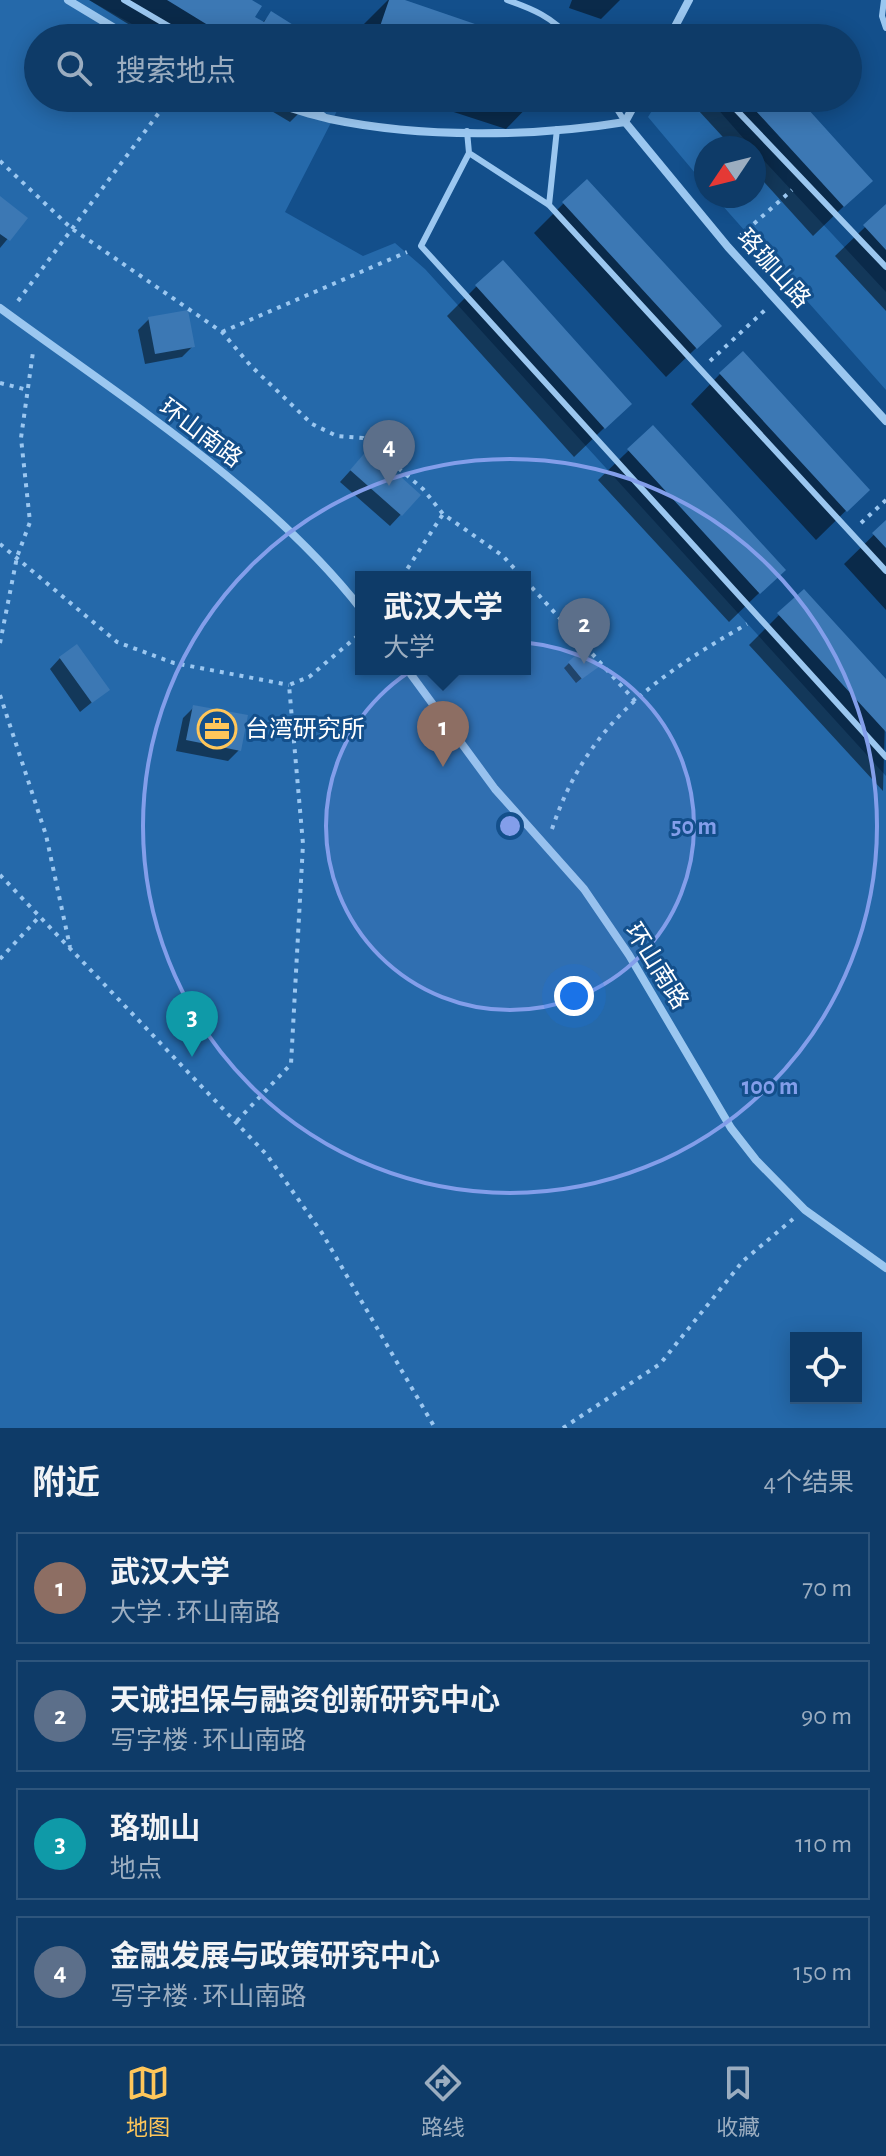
<!DOCTYPE html>
<html lang="zh">
<head>
<meta charset="utf-8">
<style>
	:root { --surface:#0e3b68; --page:#17426e; --text:#f1f3f6; --muted:#9badc0; --line:#2e557c; --accent:#ffc65a }
	body { margin:0; font-family:"Alegreya Sans","Noto Sans SC",sans-serif; background:var(--page); color:var(--text) }
	.controls { position:absolute; right:24px; bottom:24px; display:grid; overflow:hidden; border-radius:0px; box-shadow:0 4px 20px #0003 }
	.controls button { width:72px; height:72px; display:grid; place-items:center; padding:0; border:0; border-bottom:2px solid var(--line); background:var(--surface); color:var(--text); font:40px sans-serif }
	.compass { position:absolute; left:694px; top:136px; width:72px; height:72px; border-radius:50%; background:var(--surface); box-shadow:0 4px 20px #0003; rotate:235deg }
	.you { position:absolute; left:574px; top:996px; width:28px; height:28px; margin:-20px; border:6px solid #fff; border-radius:50%; background:#1a73e8; box-shadow:0 0 0 12px #1a73e833 }
	.badge { display:grid; place-items:center; width:52px; height:52px; border-radius:50%; background:var(--accent); color:#fff; font-size:26px; font-weight:700 }
	.pin { position:absolute; translate:-50% -66px; filter:drop-shadow(0 2px 4px #0008) }
	.pin::after { content:''; position:absolute; top:42px; width:28px; height:24px; background:inherit; clip-path:polygon(0 0,100% 0,50% 100%) }
	.popup { position:absolute; left:355px; top:571px; width:176px; height:104px; box-sizing:border-box; display:grid; place-content:center; border-radius:0px; background:var(--surface); filter:drop-shadow(0 2px 6px #0005); font-size:26px; white-space:nowrap; color:var(--muted) }
	.popup b { font-size:30px; color:var(--text) }
	.popup::after { content:''; position:absolute; left:50%; top:100%; margin-left:-16px; border:16px solid transparent; border-top-color:var(--surface) }
	.list { margin:0; padding:0; list-style:none }
	h2 { display:flex; justify-content:space-between; align-items:center; height:104px; margin:0; padding:0 32px; font-size:34px }
	h2 small { font-size:26px; font-weight:400; color:var(--muted) }
	.list li { display:grid; grid-template-columns:52px 1fr auto; gap:24px; align-items:center; box-sizing:border-box; height:112px; margin:0 16px 16px; padding:0 16px; border:2px solid var(--line); border-radius:0px }
	.list b { display:block; font-size:30px; white-space:nowrap }
	.list p { margin:0; font-size:26px; white-space:nowrap; color:var(--muted) }
	.list em { font-size:26px; font-style:normal; color:var(--muted) }
	.icon { flex:none; width:44px; height:44px; fill:none; stroke:currentColor; stroke-width:2; stroke-linecap:round; stroke-linejoin:round }
	.map { position:relative; flex:none; width:886px; height:1428px; overflow:hidden }
	.search { position:absolute; background:var(--surface); box-shadow:0 4px 20px #0003; left:24px; right:24px; top:24px; height:88px; display:flex; align-items:center; gap:20px; box-sizing:border-box; padding:0 28px; border-radius:44px; color:var(--muted); font-size:30px }
	.sheet { height:616px; background:var(--surface) }
	nav { display:flex; justify-content:space-around; align-items:center; box-sizing:border-box; height:112px; border-top:2px solid var(--line); background:var(--surface); font-size:22px; color:var(--muted) }
	nav a { display:grid; justify-items:center; gap:4px }
	nav .on { color:var(--accent) }
	.map>svg:first-child { display:block }
	.green { fill:#2569aa; fill-rule:evenodd }
	.shadow { fill:#0007 }
	.building { fill:#3c78b4 }
	.lines { fill:none; stroke-linecap:round; stroke-linejoin:round }
	.path { stroke:#9bc7f0; stroke-width:4; stroke-dasharray:4 6; stroke-linecap:butt }
	.service { stroke:#9bc7f0; stroke-width:6 }
	.minor { stroke:#9bc7f0; stroke-width:8 }
	.ring { fill:none; stroke:#839eea; stroke-width:4 }
	.labels { text-anchor:middle; stroke-width:6; stroke-linejoin:round; paint-order:stroke }
	.street-label { font-size:24px; fill:#fff; stroke:#134f8b }
	.poi-label { font-size:24px; fill:#fff; stroke:#134f8b; text-anchor:start }
	.centre { fill:#839eea; stroke:#134f8b; stroke-width:4 }
	.ring-label { font-size:24px; text-anchor:middle; font-weight:bold; fill:#839eea; stroke:#134f8b; stroke-width:6; stroke-linejoin:round; paint-order:stroke }
</style>
</head>
<body>
<div class="map">
<svg width="886" height="1428" viewBox="0 0 886 1428">
	<rect width="100%" height="100%" fill="#134f8b"/>
	<!-- green -->
	<path class="green" d="M0 0H89L157 38H38V98H307L338 109 285 212 363 256 395 243 425 269 886 776V1428H0ZM361 577H525V669H361ZM796 1338H856V1398H796Z
		M660 98H708L752 148H706V186L648 117Z
		M754 150 886 292V390L714 196H754Z"/>
	<!-- shadow -->
	<path class="shadow" d="M89 0H249L253 18 262 23 271 14 311 38H151Z
		M388 0H398L511 38H357L361 27Z
		M572 0H620L601 19 569 8Z
		M250 98H314L290 122Z
		M430 98H536L506 129 429 104Z
		M687 98H795L871 180 813 236 754 171V148H733Z
		M0 199 25 218 0 248Z
		M564 203 719 326 666 377 534 233Z
		M886 207V311L835 256Z
		M477 286 629 404 574 457 447 316Z
		M149 319 193 346 182 357 145 364 138 330Z
		M720 374 867 490 816 540 691 404Z
		M652 428 783 570 729 622 598 480Z
		M358 462 418 496 390 526 340 482Z
		M886 523V610L844 564Z
		M779 615 886 682 883 791 749 645Z
		M60 658 107 690 80 712 50 669Z
		M569 663 592 670 576 683 564 668Z
		M194 707 239 750 228 761 176 751 183 718Z"/>
	<!-- building -->
	<path class="building" d="M167 0H252L262 6 255 17 264 22 271 11 314 38H229Z
		M389 0H405L516 38H376Z
		M744 98H798L873 181 844 207Z
		M587 179 722 326 697 349 562 202Z
		M0 196 28 218 10 241 0 234Z
		M886 204V250L863 225Z
		M503 260 632 404 605 429 475 285Z
		M188 310 195 347 155 354 148 317Z
		M743 351 870 490 847 512 719 373Z
		M653 425 786 570 760 594 627 449Z
		M369 448 421 495 402 516 350 470Z
		M886 520V548L872 533Z
		M804 589 886 679V732L777 613Z
		M77 644 110 690 92 703 59 657Z
		M585 647 600 666 582 679 568 662Z
		M193 705 248 715 241 751 186 740Z"/>
	<g class="lines">
		<!-- path -->
		<path class="path" d="M0 161 71 228 222 332 250 365 312 424 337 436 363 438 423 489 443 514 503 556 522 577
			M739 237 792 190
			M18 301 170 98
			M222 332 407 252
			M710 361 765 310
			M0 383 28 390
			M861 523 886 500
			M0 544 117 642 174 663 289 685
			M402 577 443 514
			M525 580 636 702
			M0 643 17 557 30 522 21 438 33 352
			M0 695 46 835 70 947
			M552 829C587 724 655 677 747 624
			M0 875 267 1155 322 1233 435 1428
			M0 959 40 916
			M237 1121 291 1064 303 844 289 685 309 677 361 633
			M563 1428 660 1364 743 1261 793 1219"/>
		<!-- service -->
		<path class="service" d="M124 0 189 38
			M507 0C533 9 552 17 570 38
			M884 0 882 16 886 28
			M293 98 323 115
			M610 98 625 122
			M725 98 886 267
			M467 131 469 153 549 205 886 571
			M469 153 421 246 886 757
			M549 205 557 129"/>
		<!-- minor -->
		<path class="minor" d="M68 0 131 38
			M669 38 689 0
			M259 98C282 105 306 114 330 119 420 138 535 137 625 122
			M625 122 728 247 886 421
			M625 122 638 98
			M0 308C121 397 269 491 361 609
			M407 669 495 789 584 889 629 955 731 1128 756 1160 805 1210 886 1268"/>
	</g>
	<!-- distance rings -->
	<circle cx="510" cy="826" r="184" fill="#839eea" fill-opacity=".12"/>
	<g class="ring">
		<circle cx="510" cy="826" r="184"/>
		<circle cx="510" cy="826" r="367"/>
	</g>
	<!-- icons -->
	<defs>
		<g id="office-ring" transform="scale(2)"><circle r="9.5" fill="#134f8b" stroke="#ffc65a" stroke-width="1.5"/><path d="M-6-3h4V-5.5h4V-3h4V5H-6ZM-1-4.5V-3h2v-1.5ZM-6 0V1H6V0Z" fill="#ffc65a"/></g>
	</defs>
	<g fill-rule="evenodd">
		<use href="#office-ring" x="217" y="729"/>
	</g>
	<g class="labels">
		<!-- street labels -->
		<g class="street-label">
			<text transform="translate(774 268) rotate(48)" y="8">珞珈山路</text>
			<text transform="translate(201 433) rotate(37)" y="8">环山南路</text>
			<text transform="translate(657 966) rotate(58)" y="8">环山南路</text>
		</g>
		<!-- poi labels -->
		<g class="poi-label">
			<text x="245" y="737">台湾研究所</text>
		</g>
	</g>
	<circle cx="510" cy="826" r="12" class="centre"/>
	<g class="ring-label">
		<text x="694" y="834">50 m</text>
		<text x="770" y="1094">100 m</text>
	</g>
</svg>
<div class="controls">
<button><svg class="icon" aria-label="locate" viewBox="0 0 24 24"><circle cx="12" cy="12" r="6"/><path d="M12 2v4M12 18v4M2 12h4M18 12h4"/></svg></button>
</div>
<svg class="compass" viewBox="-18 -18 36 36"><path d="M0-13l5 13h-10z" fill="#e53935"/><path d="M0 13l5-13h-10z" fill="#9badc0"/></svg>
<div class="you"></div>
<div class="pin badge" style="left:443px;top:767px;background:#8d6e63">1</div>
<div class="popup"><b>武汉大学</b>大学</div>
<div class="pin badge" style="left:584px;top:664px;background:#5c6f8a">2</div>
<div class="pin badge" style="left:192px;top:1057px;background:#0f9aa8">3</div>
<div class="pin badge" style="left:389px;top:486px;background:#5c6f8a">4</div>
<div class="search"><svg class="icon" aria-label="search" viewBox="0 0 24 24"><circle cx="10" cy="10" r="6"/><path d="M15 15l6 6"/></svg>搜索地点</div>
</div>
<section class="sheet">
<h2>附近<small>4个结果</small></h2>
<ul class="list">
<li><span class="badge" style="background:#8d6e63">1</span><div><b>武汉大学</b><p>大学 · 环山南路</p></div><em>70 m</em></li>
<li><span class="badge" style="background:#5c6f8a">2</span><div><b>天诚担保与融资创新研究中心</b><p>写字楼 · 环山南路</p></div><em>90 m</em></li>
<li><span class="badge" style="background:#0f9aa8">3</span><div><b>珞珈山</b><p>地点</p></div><em>110 m</em></li>
<li><span class="badge" style="background:#5c6f8a">4</span><div><b>金融发展与政策研究中心</b><p>写字楼 · 环山南路</p></div><em>150 m</em></li>
</ul>
</section>
<nav>
<a class="on"><svg class="icon" aria-label="map" viewBox="0 0 24 24"><path d="M3 6l6-2 6 2 6-2v14l-6 2-6-2-6 2zM9 4v14M15 6v14"/></svg>地图</a>
<a><svg class="icon" aria-label="directions" viewBox="0 0 24 24"><path d="M12 3l9 9-9 9-9-9zM9 14v-3h6M13 9l2 2-2 2"/></svg>路线</a>
<a><svg class="icon" aria-label="saved" viewBox="0 0 24 24"><path d="M7 4h10v16l-5-4-5 4z"/></svg>收藏</a>
</nav>
</body>
</html>
